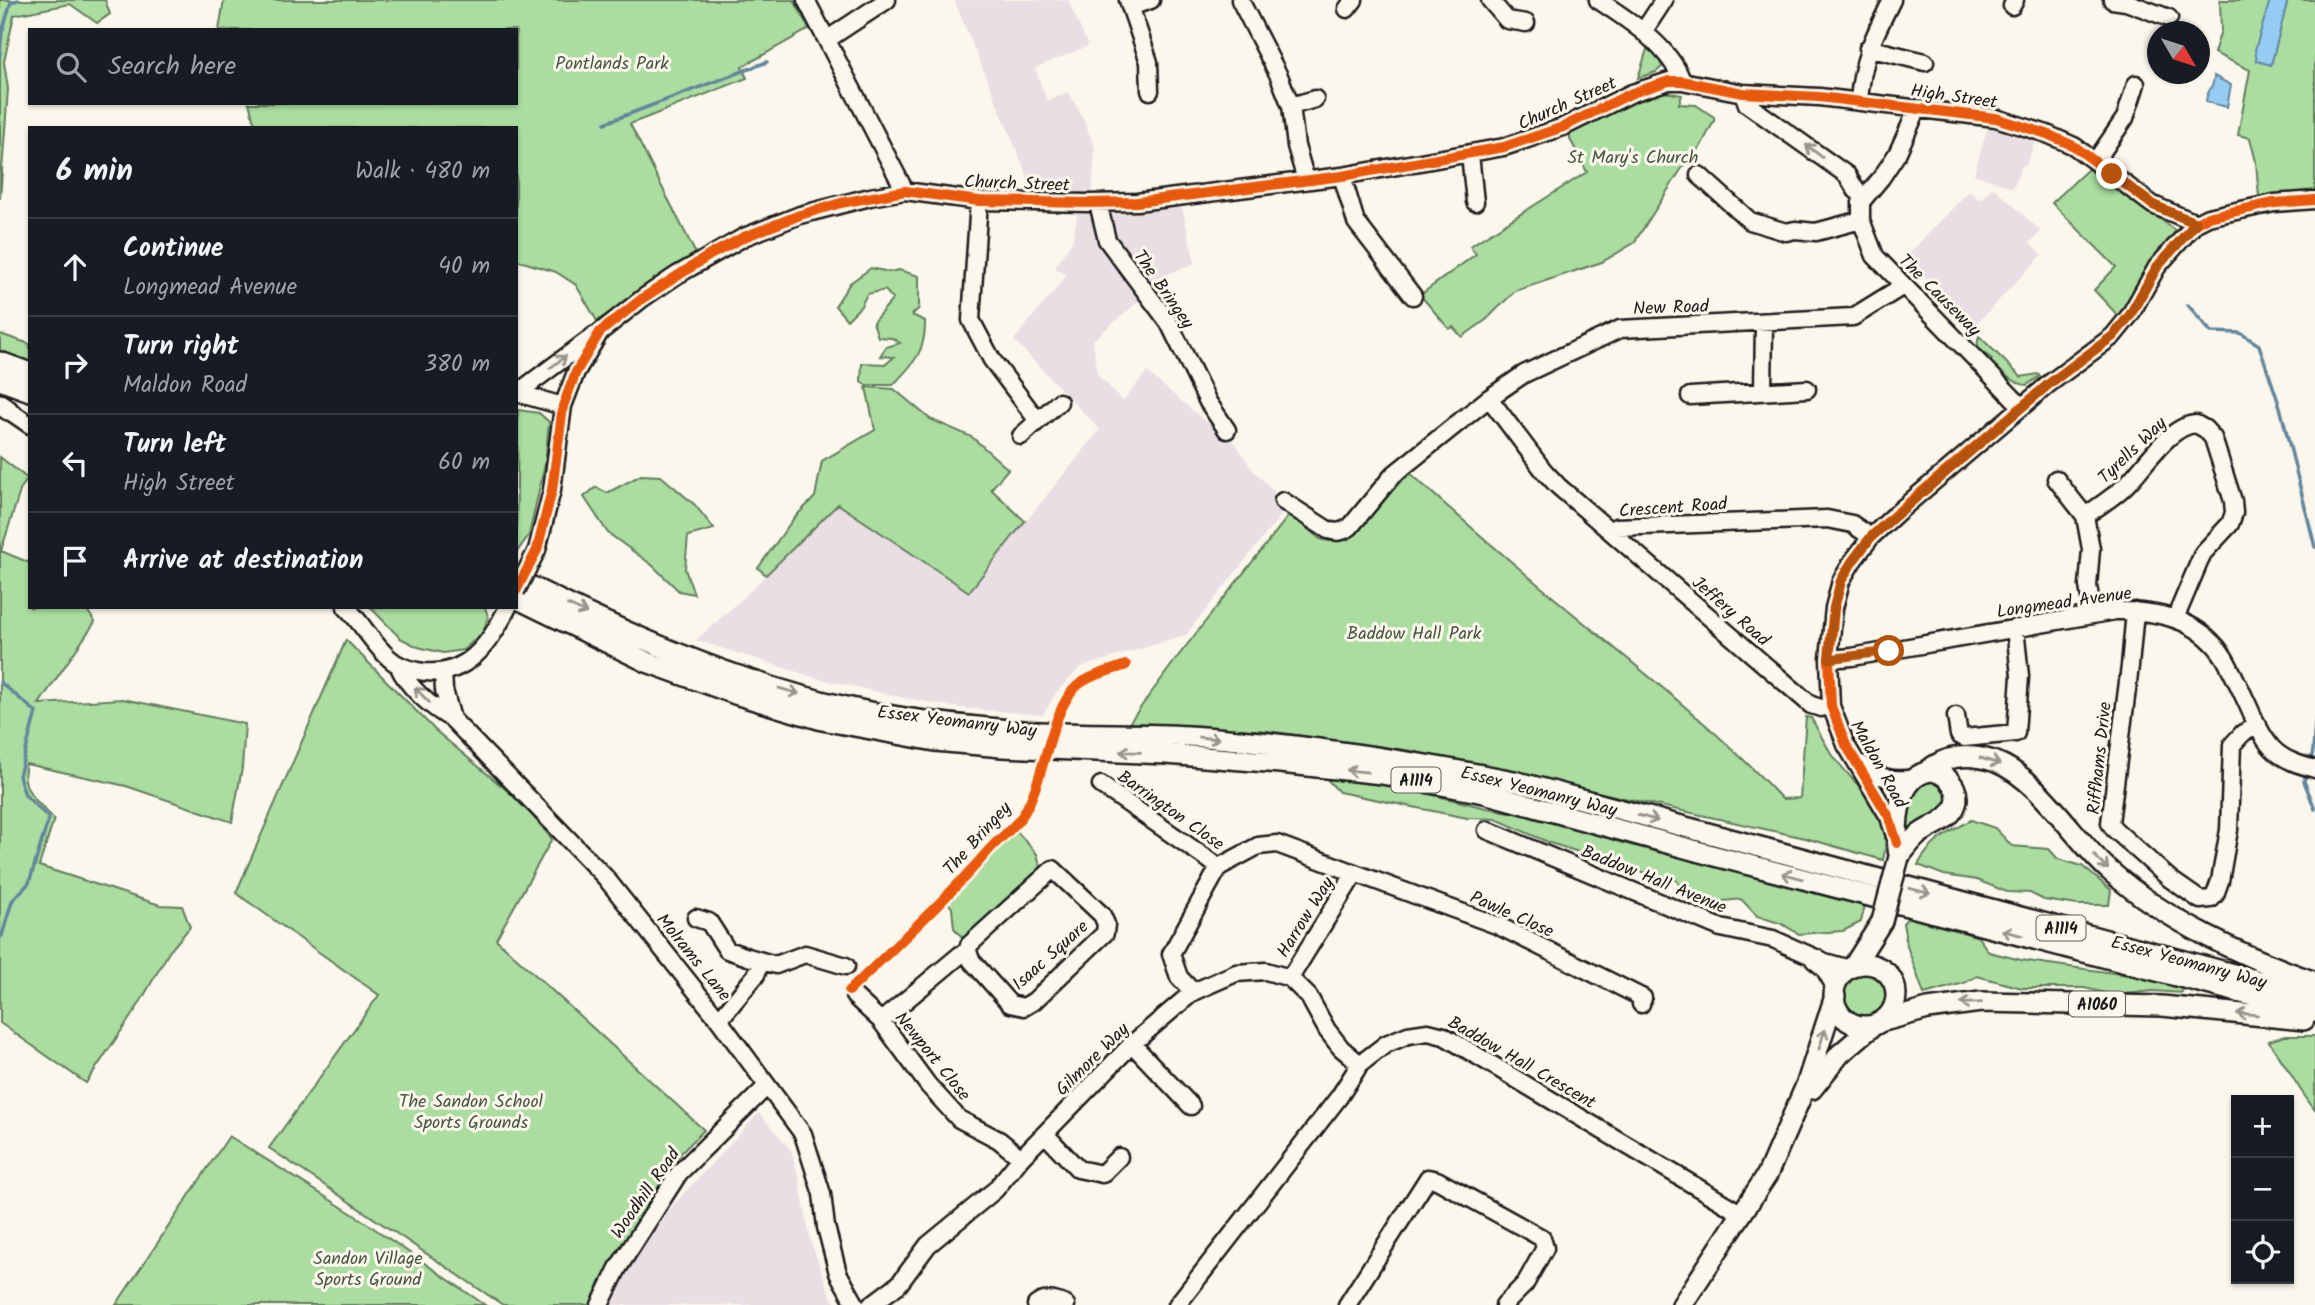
<!DOCTYPE html>
<html lang="en">
<head>
<meta charset="utf-8">
<style>
	:root { --surface:#171b24; --page:#20242c; --text:#f1f3f6; --muted:#9ea1a6; --line:#363941 }
	body { margin:0; font-family:Kalam,sans-serif; background:var(--page); color:var(--text) }
	.controls { position:absolute; right:21px; bottom:21px; display:grid; overflow:hidden; border-radius:0px; box-shadow:0 2px 5px #0004 }
	.controls button { width:63px; height:63px; display:grid; place-items:center; padding:0; border:0; border-bottom:2px solid var(--line); background:var(--surface); color:var(--text); font:35px sans-serif }
	.compass { position:absolute; left:2147px; top:21px; width:63px; height:63px; border-radius:50%; background:var(--surface); box-shadow:0 2px 5px #0004; rotate:129deg }
	.stop { position:absolute; width:21px; height:21px; margin:-16px; border:5px solid #b45309; border-radius:50%; background:#fff }
	.stop.end { background:#b45309; border-color:#fff; box-shadow:0 2px 7px #0008 }
	.list { margin:0; padding:0; list-style:none }
	h2 { display:flex; justify-content:space-between; align-items:center; height:91px; margin:0; padding:0 28px; font-size:30px }
	h2 small { font-size:23px; font-weight:400; color:var(--muted) }
	.list li { display:grid; grid-template-columns:46px 1fr auto; gap:21px; align-items:center; box-sizing:border-box; height:98px; padding:0 28px; border-top:2px solid var(--line) }
	.list b { display:block; font-size:26px; white-space:nowrap }
	.list p { margin:0; font-size:23px; white-space:nowrap; color:var(--muted) }
	.list em { font-size:23px; font-style:normal; color:var(--muted) }
	.icon { flex:none; width:38px; height:38px; fill:none; stroke:currentColor; stroke-width:2; stroke-linecap:round; stroke-linejoin:round }
	.map { position:relative; flex:none; width:2315px; height:1305px; overflow:hidden }
	.search { position:absolute; background:var(--surface); box-shadow:0 2px 5px #0004; left:28px; top:28px; width:490px; height:77px; display:flex; align-items:center; gap:18px; box-sizing:border-box; padding:0 24px; border-radius:0px; color:var(--muted); font-size:26px }
	.panel { position:absolute; background:var(--surface); box-shadow:0 2px 5px #0004; left:28px; top:126px; width:490px; height:483px; border-radius:0px }
	.map>svg:first-child { display:block }
	.built { fill:#e9dee4 }
	.green { fill:#aadd9f; stroke:#637c5e; stroke-width:2 }
	.water { fill:#94ccf3; stroke:#64869d; stroke-width:2 }
	.lines { fill:none; stroke-linecap:round; stroke-linejoin:round }
	.stream { stroke:#64869d; stroke-width:3.5 }
	.minor-casing { stroke:#1c1c1c; stroke-width:21 }
	.major-casing { stroke:#1c1c1c; stroke-width:24 }
	.minor { stroke:#fbf7ec; stroke-width:16 }
	.major { stroke:#fbf7ec; stroke-width:19 }
	.minor-bridge-casing { stroke:#1c1c1c; stroke-width:21; stroke-linecap:butt }
	.major-bridge-casing { stroke:#1c1c1c; stroke-width:24; stroke-linecap:butt }
	.minor-bridge { stroke:#fbf7ec; stroke-width:16 }
	.major-bridge { stroke:#fbf7ec; stroke-width:19 }
	.cycleway-casing { stroke:#fbf7ec; stroke-width:15 }
	.cycleway { stroke:#e8590c; stroke-width:10 }
	.oneway { stroke:#97948e }
	.route { stroke:#b45309; stroke-width:9 }
	.labels { text-anchor:middle; stroke-width:6; stroke-linejoin:round; paint-order:stroke }
	.shield { fill:#fbf7ec; stroke:#5f5e5a; stroke-width:2 }
	.shield-label { font-size:16px; font-weight:bold; fill:#1c1c1c }
	.park-label { font-size:18px; fill:#475643; stroke:#fbf7ec }
	.street-label { font-size:18px; fill:#1c1c1c; stroke:#fbf7ec }
</style>
</head>
<body>
<div class="map">
<svg width="2315" height="1305" viewBox="0 0 2315 1305">
	<rect width="100%" height="100%" fill="#fbf7ec"/>
	<filter id="ink" filterUnits="userSpaceOnUse"><feTurbulence type="fractalNoise" baseFrequency=".0143" numOctaves="2"/><feDisplacementMap in="SourceGraphic" scale="14" xChannelSelector="R" yChannelSelector="G"/><feConvolveMatrix kernelMatrix="1 2 1 2 8 2 1 2 1" color-interpolation-filters="sRGB"/></filter>
	<g filter="url(#ink)">
		<!-- built -->
		<path class="built" d="M954 0H1068L1088 46 1035 68 1047 101 1068 92 1083 118 1095 148 1092 194 1085 197 1075 196V189L1059 188 1058 195 1042 194 1032 187Z
			M1988 126 2004 127 2036 138 2026 166 2022 165 2013 188 1974 174Z
			M1993 187 2041 231 2030 243 2042 255 1974 326 1906 257 1969 191 1979 200Z
			M1181 203 1195 263 1145 284V296L1093 340 1097 374 1123 401 1147 372 1207 423 1217 426 1236 444 1251 468 1281 499 1285 510 1186 635 1081 667 1056 693 1043 715 961 708 904 698 816 678 696 640 743 598 838 503 969 591 1100 430 1014 340 1067 275 1055 268 1073 239 1078 211 1103 212Z
			M759 1113 791 1150 799 1177 810 1239 830 1295 837 1305H610L641 1249 672 1206Z"/>
		<!-- green -->
		<path class="green" d="M0 0H105L110 14 97 23 70 4 14 15 4 62 8 89 0 199Z
			M224 0H794L809 29 742 67 747 78 630 124 697 256 597 321 576 285 556 272 516 260V128H256L249 103H516V30H219Z
			M2220 0H2315V192L2259 198 2256 162 2250 138 2238 135 2250 70 2214 53 2221 30Z
			M1648 46 1659 59 1662 67 1656 72 1638 78Z
			M1664 92 1682 95 1679 104 1696 105 1714 117V121L1701 146 1682 168 1634 243 1602 262 1515 291 1486 320 1462 337 1453 327 1449 329 1420 295 1476 254 1470 246 1587 172 1570 139V131L1635 100Z
			M2091 166 2177 232 2120 318 2094 290 2116 267 2052 203Z
			M871 268 889 272 899 270 919 276V308L912 315 925 321C926 352 913 364 893 385H866L861 381 862 363 886 364 894 357 880 356 886 347 900 343 892 338 878 337 873 322 893 299 885 290 867 294 861 306 847 320 835 306 850 283Z
			M0 334 30 344V365L0 354Z
			M1979 336 2021 377 2038 374 2040 376 2027 385C2014 384 2000 371 1990 362L1992 359C1984 352 1974 350 1979 336Z
			M866 387 894 389 930 419 972 437 1008 469 991 489 1025 521 969 592 838 504 766 575 758 568 794 518 815 497 822 461 875 430Z
			M518 410 539 413 549 422 545 464 529 535 516 553Z
			M0 457 28 479 21 488 1 551 30 563V607H85L95 622 39 704 123 699 245 724 242 768 232 822 126 786 26 764C19 790 38 802 54 819L39 866 160 905 182 906 190 927 169 952 138 1006 86 1083 0 1023Z
			M1409 472C1465 523 1524 573 1583 622 1652 679 1721 733 1782 799L1800 798 1806 717 1811 718C1819 731 1825 745 1834 757 1860 792 1895 811 1883 860L1805 838 1412 751 1268 731 1129 723 1179 655 1290 514 1320 539 1329 541 1345 538Z
			M641 475 661 476 695 505 714 529 688 536 685 569 694 594 679 591 652 565 608 533 584 497 596 487 607 493Z
			M370 607H485L488 617 483 633 463 650 443 653 418 647 400 638Z
			M346 640 436 731 522 803 552 839 496 939 704 1130 681 1153 590 1305H503L269 1148 379 995 236 893Z
			M1324 776H1356L1486 808 1570 822 1619 842 1865 905 1861 922 1843 931 1799 934 1782 924 1757 916 1741 899 1716 902 1686 894 1676 880 1646 873 1550 843 1496 819 1467 818 1339 792Z
			M1928 779 1945 785 1950 804 1904 837 1911 794Z
			M1971 820 1995 828 2012 846 2049 849 2058 859 2082 866 2111 890 2109 905H2077L2044 900 2030 893 2007 892 1977 880 1944 875 1918 865C1930 842 1949 832 1971 820Z
			M1012 826 1037 854 1043 876 969 945 954 928 952 908 945 898Z
			M1910 915 1978 937 1989 952 2021 960 2156 979 2181 986 2182 993 2153 991 2115 995 2084 988H2022L1977 976 1964 983 1924 994 1907 946 1903 923Z
			M1841 995a24 24 0 1 1 48 0a24 24 0 1 1-48 0Z
			M2285 1036H2315V1110C2297 1088 2286 1063 2268 1041Z
			M229 1136 359 1218 485 1305H116Z"/>
		<!-- water -->
		<path class="water" d="M2270 0H2288L2271 65 2257 61 2255 50Z
			M2214 76 2231 85 2227 107 2206 102C2206 91 2215 86 2214 76Z"/>
		<g class="lines">
			<!-- stream -->
			<path class="stream" d="M0 54 2 32 11 2 18 0
				M605 123 767 62
				M2188 305 2211 332 2240 333 2259 345 2280 407 2315 547
				M0 682 36 712 19 776 25 795 49 818 29 883 12 901 2 936 0 937
				M2310 764 2313 751 2315 721
				M2307 771 2304 781 2315 809"/>
			<!-- minor casing -->
			<g class="minor-casing">
				<path id="minor" d="M806 0 905 191
					M1128 0 1149 62 1150 91
					M1240 0 1279 76 1291 106 1296 146 1306 180
					M1490 0 1507 20 1526 23
					M1598 0C1627 19 1670 46 1682 81
					M2112 0 2126 2 2169 18
					M2012 6 2015 0
					M1130 7 1151 0
					M1347 9 1354 0
					M1643 32 1664 0
					M828 39 887 0
					M1868 48 1925 62
					M1743 93 1747 104 1847 175 1856 190 1864 196
					M1859 101C1862 59 1873 38 1892 0
					M1291 106 1315 99
					M1918 108 1897 154 1881 178 1861 202V220L1875 256 2022 407
					M1470 154 1475 202
					M2095 162 2125 118 2136 84
					M1699 175 1750 221 1786 232 1795 230 1816 232 1861 220
					M1342 176 1356 222 1413 296
					M979 201 971 320 992 360 1038 421
					M1098 203 1107 240 1169 323 1208 402 1227 430
					M1763 391 1764 323
					M517 393 563 406
					M516 394 595 335
					M1690 396 1807 389
					M1489 398 1544 471 1558 486 1811 705 1821 708 1831 706
					M8 410 30 425
					M1021 436 1059 402
					M2056 479 2085 516
					M1283 501 1328 530C1337 533 1342 532 1350 527L1393 475 1489 398 1524 374 1620 329 1853 317 1903 286
					M1611 531 1616 527 1827 519 1852 524 1871 537
					M537 550 552 490 563 406 576 372 600 332 643 298 677 275 744 237 800 215 870 197 905 191 979 201 1089 203 1137 202 1342 176 1504 147 1563 127 1632 93 1669 81H1682L1743 93 1819 97 1996 118 2047 134 2074 146 2153 205 2196 223
					M346 607C362 623 372 643 389 658 397 666 407 669 418 671 465 680 490 644 508 607
					M2135 611 2130 666 2110 823 2114 829 2170 879 2200 900 2211 899 2215 895 2220 881 2229 830 2232 745 2243 733 2258 725
					M2093 615 2088 586 2091 549 2085 516C2099 506 2114 497 2126 485 2144 468 2169 425 2196 424L2205 429 2213 438 2233 501 2234 513 2230 524 2203 553 2175 619
					M1829 659 1852 657 2115 611C2157 610 2200 619 2224 657 2232 671 2239 686 2246 701 2253 716 2260 735 2272 748 2283 760 2300 765 2315 769
					M398 665C408 688 431 707 452 719
					M443 672 444 690 452 719 605 877 719 1020 803 1134 822 1194 826 1227 838 1273 856 1305
					M1956 716 1959 735 1964 738 2016 733 2020 676 2015 628
					M1861 764C1877 777 1892 782 1913 778
					M1101 785 1219 867
					M1487 830 1721 928 1773 939 1825 962 1850 969
					M1895 836 1889 817 1846 745 1831 706 1829 659 1834 608 1841 581 1852 562 1871 537 1898 512 2050 383 2113 336 2130 315 2157 267 2196 223 2208 217 2274 203 2315 200
					M1355 873 1499 926 1643 998 1641 1004
					M696 918 709 922 727 950 748 957 776 965 805 954 846 966
					M1814 960 1824 968 1835 987
					M1193 992 1179 977 1171 954 1219 867 1258 846 1277 844 1355 873 1290 978
					M854 996 881 1021 928 1085 959 1119 999 1140 1021 1158
					M719 1020 756 975 761 961
					M881 1021 960 955 968 951 969 945 1053 869 1102 915 1106 924 1105 933 1034 1001 1024 1007 1010 1004 971 960 968 951
					M1132 1044 1191 1106
					M1045 1134 1078 1169 1102 1174 1119 1157
					M600 1305 618 1268 679 1173 767 1086
					M871 1305 899 1284 928 1245 995 1190 1021 1158 1132 1044 1193 992 1236 973 1266 971 1290 978 1309 997 1327 1030 1341 1048 1360 1064
					M1036 1305C1045 1297 1056 1301 1066 1305
					M1177 1305 1339 1097 1360 1064 1386 1044 1408 1035 1428 1032 1444 1036 1742 1214
					M1347 1305 1428 1178 1437 1180 1542 1238 1545 1248 1525 1284 1504 1305"/>
			</g>
			<!-- major casing -->
			<g class="major-casing">
				<path id="major" d="M0 362 30 373
					M0 380 30 391
					M0 404 8 410
					M516 579C621 632 731 681 846 707 908 721 977 728 1040 732 1090 735 1139 733 1189 736 1298 743 1406 760 1514 781L2315 996
					M516 598 647 662 738 695 822 720 935 741 1002 747 1166 754 1280 763 1382 774 1484 793 1715 856 2315 1012
					M1933 771C1952 776 1966 797 1950 814 1942 824 1927 827 1917 836 1910 842 1905 850 1899 857 1895 829 1895 773 1933 771Z
					M1926 772C1946 754 1971 753 1996 762 2041 780 2074 840 2110 871 2169 923 2242 956 2315 982
					M1834 995a31 31 0 1 1 62 0a31 31 0 1 1-62 0Z
					M1853 967 1882 921
					M1880 1022 1928 1009 1981 1002 2162 1006 2304 1020
					M1812 1089 1840 1054 1874 1025
					M1682 1305 1767 1175 1807 1083 1835 996"/>
			</g>
			<!-- minor -->
			<use href="#minor" class="minor"/>
			<!-- major -->
			<use href="#major" class="major"/>
			<!-- minor-bridge casing -->
			<g class="minor-bridge-casing">
				<path id="minor-bridge" d="M516 591 537 550"/>
			</g>
			<!-- major-bridge casing -->
			<g class="major-bridge-casing">
				<path id="major-bridge" d="M1882 921 1899 857"/>
			</g>
			<!-- minor-bridge -->
			<use href="#minor-bridge" class="minor-bridge"/>
			<!-- major-bridge -->
			<use href="#major-bridge" class="major-bridge"/>
			<!-- cycleway casing -->
			<g class="cycleway-casing">
				<path id="cycleway" d="M516 591 537 550 552 490 563 406 576 372 600 332 643 298 710 255 744 237 800 215 841 203 905 191 979 201 1089 203 1137 202 1342 176 1504 147 1563 127 1632 93 1669 81H1682L1743 93 1819 97 1996 118 2047 134 2074 146 2153 205 2196 223
					M1897 843 1889 817 1846 745 1831 706 1829 659 1834 608 1841 581 1852 562 1871 537 1898 512 2050 383 2113 336 2130 315 2157 267 2196 223 2208 217 2274 203 2315 200
					M849 991C896 945 945 901 988 851 999 838 1015 828 1024 813 1045 779 1050 710 1077 686 1090 675 1110 671 1126 665"/>
			</g>
			<!-- cycleway -->
			<use href="#cycleway" class="cycleway"/>
		</g>
		<!-- one-way arrows -->
		<defs><path id="oneway-shaft" d="M-6 0H5M1.5-3L5.5 0L1.5 3" fill="none" stroke-width="1.6" stroke-linecap="round" stroke-linejoin="round" transform="scale(1.75)"/></defs>
		<g class="oneway">
			<use href="#oneway-shaft" transform="translate(1814 151) rotate(-143)"/>
			<use href="#oneway-shaft" transform="translate(558 362) rotate(-37)"/>
			<use href="#oneway-shaft" transform="translate(577 609) rotate(24)"/>
			<use href="#oneway-shaft" transform="translate(789 691) rotate(16)"/>
			<use href="#oneway-shaft" transform="translate(422 695) rotate(-135)"/>
			<use href="#oneway-shaft" transform="translate(1209 738) rotate(5)"/>
			<use href="#oneway-shaft" transform="translate(1130 752) rotate(-178)"/>
			<use href="#oneway-shaft" transform="translate(1990 761) rotate(17)"/>
			<use href="#oneway-shaft" transform="translate(1357 771) rotate(-174)"/>
			<use href="#oneway-shaft" transform="translate(1648 818) rotate(16)"/>
			<use href="#oneway-shaft" transform="translate(2101 862) rotate(45)"/>
			<use href="#oneway-shaft" transform="translate(1792 876) rotate(-165)"/>
			<use href="#oneway-shaft" transform="translate(1920 891) rotate(15)"/>
			<use href="#oneway-shaft" transform="translate(2012 933) rotate(-166)"/>
			<use href="#oneway-shaft" transform="translate(1971 1003) rotate(178)"/>
			<use href="#oneway-shaft" transform="translate(2247 1014) rotate(-175)"/>
			<use href="#oneway-shaft" transform="translate(1822 1039) rotate(-73)"/>
		</g>
	</g>
	<g class="lines" filter="url(#ink)">
		<!-- route -->
		<path class="route" d="M1889 651 1829 659 1834 608 1841 581 1852 562 1871 537 2050 383 2113 336 2130 315 2157 267 2196 223 2153 205 2112 174"/>
	</g>
	<g class="labels">
		<!-- shield labels -->
		<g class="shield">
			<rect x="1391.5" y="767.5" width="49" height="25" rx="5"/>
			<rect x="2036.5" y="915.5" width="49" height="25" rx="5"/>
			<rect x="2069" y="991.5" width="56" height="25" rx="5"/>
		</g>
		<g class="shield-label">
			<text x="1416" y="786">A1114</text>
			<text x="2061" y="934">A1114</text>
			<text x="2097" y="1010">A1060</text>
		</g>
		<!-- park labels -->
		<g class="park-label">
			<text x="612" y="69">Pontlands Park</text>
			<text x="1633" y="163">St Mary's Church</text>
			<text x="1414" y="639">Baddow Hall Park</text>
			<text x="471" y="1107">The Sandon School<tspan x="471" dy="21">Sports Grounds</tspan></text>
			<text x="368" y="1264">Sandon Village<tspan x="368" dy="21">Sports Ground</tspan></text>
		</g>
		<!-- street labels -->
		<g class="street-label">
			<text transform="translate(1954 96) rotate(8)" y="6">High Street</text>
			<text transform="translate(1567 103) rotate(-24)" y="6">Church Street</text>
			<text transform="translate(1017 183) rotate(2)" y="6">Church Street</text>
			<text transform="translate(1164 289) rotate(55)" y="6">The Bringey</text>
			<text transform="translate(1940 295) rotate(45)" y="6">The Causeway</text>
			<text transform="translate(1671 307) rotate(-2)" y="6">New Road</text>
			<text transform="translate(2132 450) rotate(-44)" y="6">Tyrells Way</text>
			<text transform="translate(1673 507) rotate(-4)" y="6">Crescent Road</text>
			<text transform="translate(2064 602) rotate(-8)" y="6">Longmead Avenue</text>
			<text transform="translate(1731 611) rotate(41)" y="6">Jeffery Road</text>
			<text transform="translate(957 721) rotate(7)" y="6">Essex Yeomanry Way</text>
			<text transform="translate(2099 758) rotate(-84)" y="6">Riffhams Drive</text>
			<text transform="translate(1879 764) rotate(61)" y="6">Maldon Road</text>
			<text transform="translate(1539 791) rotate(14)" y="6">Essex Yeomanry Way</text>
			<text transform="translate(1171 810) rotate(35)" y="6">Barrington Close</text>
			<text transform="translate(977 838) rotate(-48)" y="6">The Bringey</text>
			<text transform="translate(1654 879) rotate(22)" y="6">Baddow Hall Avenue</text>
			<text transform="translate(1512 914) rotate(24)" y="6">Pawle Close</text>
			<text transform="translate(1305 917) rotate(-58)" y="6">Harrow Way</text>
			<text transform="translate(1050 955) rotate(-42)" y="6">Isaac Square</text>
			<text transform="translate(694 957) rotate(51)" y="6">Molrams Lane</text>
			<text transform="translate(2189 962) rotate(15)" y="6">Essex Yeomanry Way</text>
			<text transform="translate(933 1056) rotate(51)" y="6">Newport Close</text>
			<text transform="translate(1092 1059) rotate(-45)" y="6">Gilmore Way</text>
			<text transform="translate(1522 1062) rotate(30)" y="6">Baddow Hall Crescent</text>
			<text transform="translate(645 1193) rotate(-55)" y="6">Woodhill Road</text>
		</g>
	</g>
</svg>
<div class="controls">
<button>+</button>
<button>−</button>
<button><svg class="icon" aria-label="locate" viewBox="0 0 24 24"><circle cx="12" cy="12" r="6"/><path d="M12 2v4M12 18v4M2 12h4M18 12h4"/></svg></button>
</div>
<svg class="compass" viewBox="-18 -18 36 36"><path d="M0-13l5 13h-10z" fill="#e53935"/><path d="M0 13l5-13h-10z" fill="#9ea1a6"/></svg>
<div class="stop" style="left:1889px;top:651px"></div>
<div class="stop end" style="left:2112px;top:174px"></div>
<div class="search"><svg class="icon" aria-label="search" viewBox="0 0 24 24"><circle cx="10" cy="10" r="6"/><path d="M15 15l6 6"/></svg>Search here</div>
<section class="panel">
<h2>6 min<small>Walk · 480 m</small></h2>
<ul class="list">
<li><svg class="icon" aria-label="ahead" viewBox="0 0 24 24"><path d="M12 20V5M6 11l6-6 6 6"/></svg><div><b>Continue</b><p>Longmead Avenue</p></div><em>40 m</em></li>
<li><svg class="icon" aria-label="right" viewBox="0 0 24 24"><path d="M7 20v-9h11M14 6l5 5-5 5"/></svg><div><b>Turn right</b><p>Maldon Road</p></div><em>380 m</em></li>
<li><svg class="icon" aria-label="left" viewBox="0 0 24 24"><path d="M17 20v-9H6M10 6l-5 5 5 5"/></svg><div><b>Turn left</b><p>High Street</p></div><em>60 m</em></li>
<li><svg class="icon" aria-label="arrive" viewBox="0 0 24 24"><path d="M6 21V4h12l-3 4 3 4H6"/></svg><div><b>Arrive at destination</b></div></li>
</ul>
</section>
</div>
</body>
</html>
